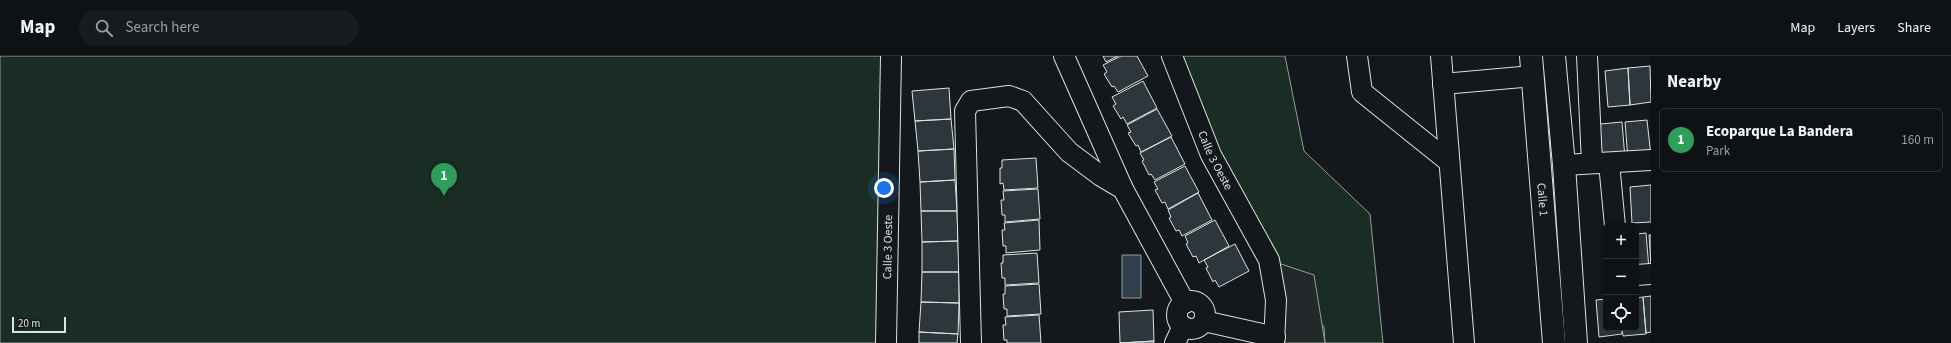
<!DOCTYPE html>
<html lang="en">
<head>
<meta charset="utf-8">
<style>
	:root { --surface:#0f1215; --page:#181b1e; --text:#f1f3f6; --muted:#9b9ea0; --line:#2f3234; --accent:#ffb74d }
	body { margin:0; font-family:"Source Sans 3",sans-serif; background:var(--page); color:var(--text) }
	.controls { position:absolute; right:12px; bottom:12px; display:grid; overflow:hidden; border-radius:6px; box-shadow:0 2px 10px #0003 }
	.controls button { width:36px; height:36px; display:grid; place-items:center; padding:0; border:0; border-bottom:1px solid var(--line); background:var(--surface); color:var(--text); font:20px sans-serif }
	.scale { position:absolute; left:12px; bottom:10px; width:54px; box-sizing:border-box; padding-left:4px; border:2px solid #d8e6dc; border-top:0; font-size:11px; line-height:14px; white-space:nowrap; color:#d8e6dc; -webkit-text-stroke:3px #14181c; paint-order:stroke }
	.you { position:absolute; left:884px; top:132px; width:14px; height:14px; margin:-10px; border:3px solid #fff; border-radius:50%; background:#1a73e8; box-shadow:0 0 0 6px #1a73e833 }
	.badge { display:grid; place-items:center; width:26px; height:26px; border-radius:50%; background:var(--accent); color:#fff; font-size:13px; font-weight:700 }
	.pin { position:absolute; translate:-50% -33px; filter:drop-shadow(0 1px 2px #0008) }
	.pin::after { content:''; position:absolute; top:21px; width:14px; height:12px; background:inherit; clip-path:polygon(0 0,100% 0,50% 100%) }
	.list { margin:0; padding:0; list-style:none }
	h2 { display:flex; justify-content:space-between; align-items:center; height:52px; margin:0; padding:0 16px; font-size:17px }
	h2 small { font-size:13px; font-weight:400; color:var(--muted) }
	.list li { display:grid; grid-template-columns:26px 1fr auto; gap:12px; align-items:center; box-sizing:border-box; height:64px; margin:0 8px 8px; padding:0 8px; border:1px solid var(--line); border-radius:6px }
	.list b { display:block; font-size:15px; white-space:nowrap }
	.list p { margin:0; font-size:13px; white-space:nowrap; color:var(--muted) }
	.list em { font-size:13px; font-style:normal; color:var(--muted) }
	.icon { flex:none; width:22px; height:22px; fill:none; stroke:currentColor; stroke-width:2; stroke-linecap:round; stroke-linejoin:round }
	.map { position:relative; flex:none; width:1651px; height:287px; overflow:hidden }
	header { display:flex; align-items:center; gap:24px; box-sizing:border-box; height:56px; padding:0 20px; background:var(--surface); border-bottom:1px solid var(--line) }
	header strong { font-size:19px }
	nav { display:flex; gap:22px; margin-inline-start:auto; font-size:14px }
	.search { width:280px; height:36px; background:var(--page); display:flex; align-items:center; gap:10px; box-sizing:border-box; padding:0 14px; border-radius:22px; color:var(--muted); font-size:15px }
	main { display:flex }
	aside { flex:1; background:var(--surface) }
	.map>svg:first-child { display:block }
	.green { fill:#1a2d24; stroke:#939e99 }
	.parking { fill:#24282b; stroke:#939e99 }
	.water { fill:#2f3f4d; stroke:#939e99 }
	.building { fill:#2c363c; stroke:#d8e6dc }
	.lines { fill:none; stroke-linecap:round; stroke-linejoin:round }
	.minor-casing { stroke:#d8e6dc; stroke-width:22 }
	.major-casing { stroke:#d8e6dc; stroke-width:24 }
	.minor { stroke:#14181c; stroke-width:20 }
	.major { stroke:#14181c; stroke-width:22 }
	.labels { text-anchor:middle; stroke-width:3; stroke-linejoin:round; paint-order:stroke }
	.street-label { font-size:12px; fill:#d8e6dc; stroke:#14181c }
</style>
</head>
<body>
<header>
<strong>Map</strong>
<div class="search"><svg class="icon" aria-label="search" viewBox="0 0 24 24"><circle cx="10" cy="10" r="6"/><path d="M15 15l6 6"/></svg>Search here</div>
<nav><a>Map</a><a>Layers</a><a>Share</a></nav>
</header>
<main>
<div class="map">
<svg width="1651" height="287" viewBox="0 0 1651 287">
	<rect width="100%" height="100%" fill="#14181c"/>
	<!-- green -->
	<path class="green" d="M0 0H891L886 287H0Z
		M1172 0H1285L1304 95 1370 158 1383 287H1325L1324 271 1269 204Z"/>
	<!-- parking -->
	<path class="parking" d="M1269 204 1314 219 1325 287H1274Z"/>
	<!-- water -->
	<path class="water" d="M1122 199H1141V242H1122Z"/>
	<!-- building -->
	<path class="building" d="M1103 0H1118L1106 6Z
		M1121 0H1137L1148 20 1118 36 1114 30 1112 31 1104 18 1107 16 1103 9Z
		M1650 10 1651 46 1630 49 1628 12Z
		M1628 12 1630 49 1608 51 1605 15Z
		M1143 25 1157 52 1127 68 1123 61 1121 63 1113 50 1116 48 1112 41Z
		M949 32 951 63 915 65 912 35Z
		M1157 53 1172 80 1141 96 1138 89 1136 90 1128 77 1131 76 1127 69Z
		M951 63 954 93 918 95 915 65Z
		M1647 64 1651 100 1628 103 1625 66Z
		M1622 66 1625 102 1602 104 1600 68Z
		M1171 81 1185 108 1155 124 1151 118 1149 119 1142 105 1144 104 1140 97Z
		M954 93 955 124 920 126 918 95Z
		M1036 102 1038 132 1004 134 1003 127 1000 128V112H1002V104Z
		M1185 110 1199 136 1168 153 1165 146 1162 147 1155 134 1158 133 1154 126Z
		M955 124 957 155H921L920 126Z
		M1651 129V166L1632 167 1630 131Z
		M1038 133 1040 163 1005 166V159H1002L1001 144H1004L1003 135Z
		M1198 137 1212 164 1182 180 1179 174 1176 175 1169 162 1171 161 1168 154Z
		M921 155H957L958 185 922 186Z
		M1039 164 1040 194 1006 197V190H1003L1002 174H1005L1004 167Z
		M1215 164 1229 190 1199 207 1196 200 1193 201 1186 188 1188 187 1185 180Z
		M1646 177 1649 213 1636 215V178Z
		M1649 179H1651V210Z
		M958 185 959 216H922V186Z
		M1235 188 1249 215 1219 231 1215 224 1213 226 1206 212 1208 211 1204 204Z
		M1037 197 1039 227 1005 229V222H1002L1001 207H1003V199Z
		M922 216H959V247L921 246Z
		M1039 228 1041 258 1007 260V253H1004L1003 238H1005V230Z
		M1651 240V276L1646 277 1643 241Z
		M1643 241 1646 278 1623 280 1622 272H1636V242Z
		M1606 243V272H1622V278L1599 281 1596 244Z
		M921 246 959 247 958 278 919 276Z
		M1153 254 1154 285 1120 287 1119 256Z
		M1039 259 1041 287H1007V284H1004L1003 269H1006L1005 261Z
		M919 276 958 278 957 287H919Z
		M1154 285V287H1120Z"/>
	<g class="lines">
		<!-- minor casing -->
		<g class="minor-casing">
			<g id="minor">
				<path d="M1064 0 1123 133 1185 247"/>
				<path id="s1" d="M1172 0 1211 99 1269 204 1276 244 1274 287"/>
				<path d="M1357 0 1362 36 1448 105"/>
				<path d="M1441 0 1464 287"/>
				<path d="M1587 0 1592 107"/>
				<path d="M1443 28 1533 20"/>
				<path d="M1609 107 1615 170"/>
				<path d="M1564 109 1651 104"/>
				<path d="M1636 219 1651 218"/>
				<circle cx="1191" cy="259" r="14"/>
				<path d="M1204 265 1275 281"/>
				<path id="s2" d="M886 287 891 0"/>
				<path d="M971 287 965 55 971 45 1009 40 1023 45 1069 96 1101 120 1123 133"/>
				<path d="M1175 287 1183 270"/>
			</g>
		</g>
		<!-- major casing -->
		<g class="major-casing">
			<g id="major">
				<path id="s3" d="M1531 0 1554 287"/>
				<path d="M1554 0 1564 109 1576 287"/>
			</g>
		</g>
		<!-- minor -->
		<use href="#minor" class="minor"/>
		<!-- major -->
		<use href="#major" class="major"/>
	</g>
	<g class="labels">
		<!-- street labels -->
		<g class="street-label">
			<text dy="4" stroke="none"><textPath href="#s1" startOffset="113">Calle 3 Oeste</textPath></text>
			<text dy="4" stroke="none"><textPath href="#s3" startOffset="144">Calle 1</textPath></text>
			<text dy="4" stroke="none"><textPath href="#s2" startOffset="96">Calle 3 Oeste</textPath></text>
		</g>
	</g>
</svg>
<div class="controls">
<button>+</button>
<button>−</button>
<button><svg class="icon" aria-label="locate" viewBox="0 0 24 24"><circle cx="12" cy="12" r="6"/><path d="M12 2v4M12 18v4M2 12h4M18 12h4"/></svg></button>
</div>
<div class="scale">20 m</div>
<div class="you"></div>
<div class="pin badge" style="left:444px;top:140px;background:#2e9e5b">1</div>
</div>
<aside>
<h2>Nearby<small></small></h2>
<ul class="list">
<li><span class="badge" style="background:#2e9e5b">1</span><div><b>Ecoparque La Bandera</b><p>Park</p></div><em>160 m</em></li>
</ul>
</aside>
</main>
</body>
</html>
